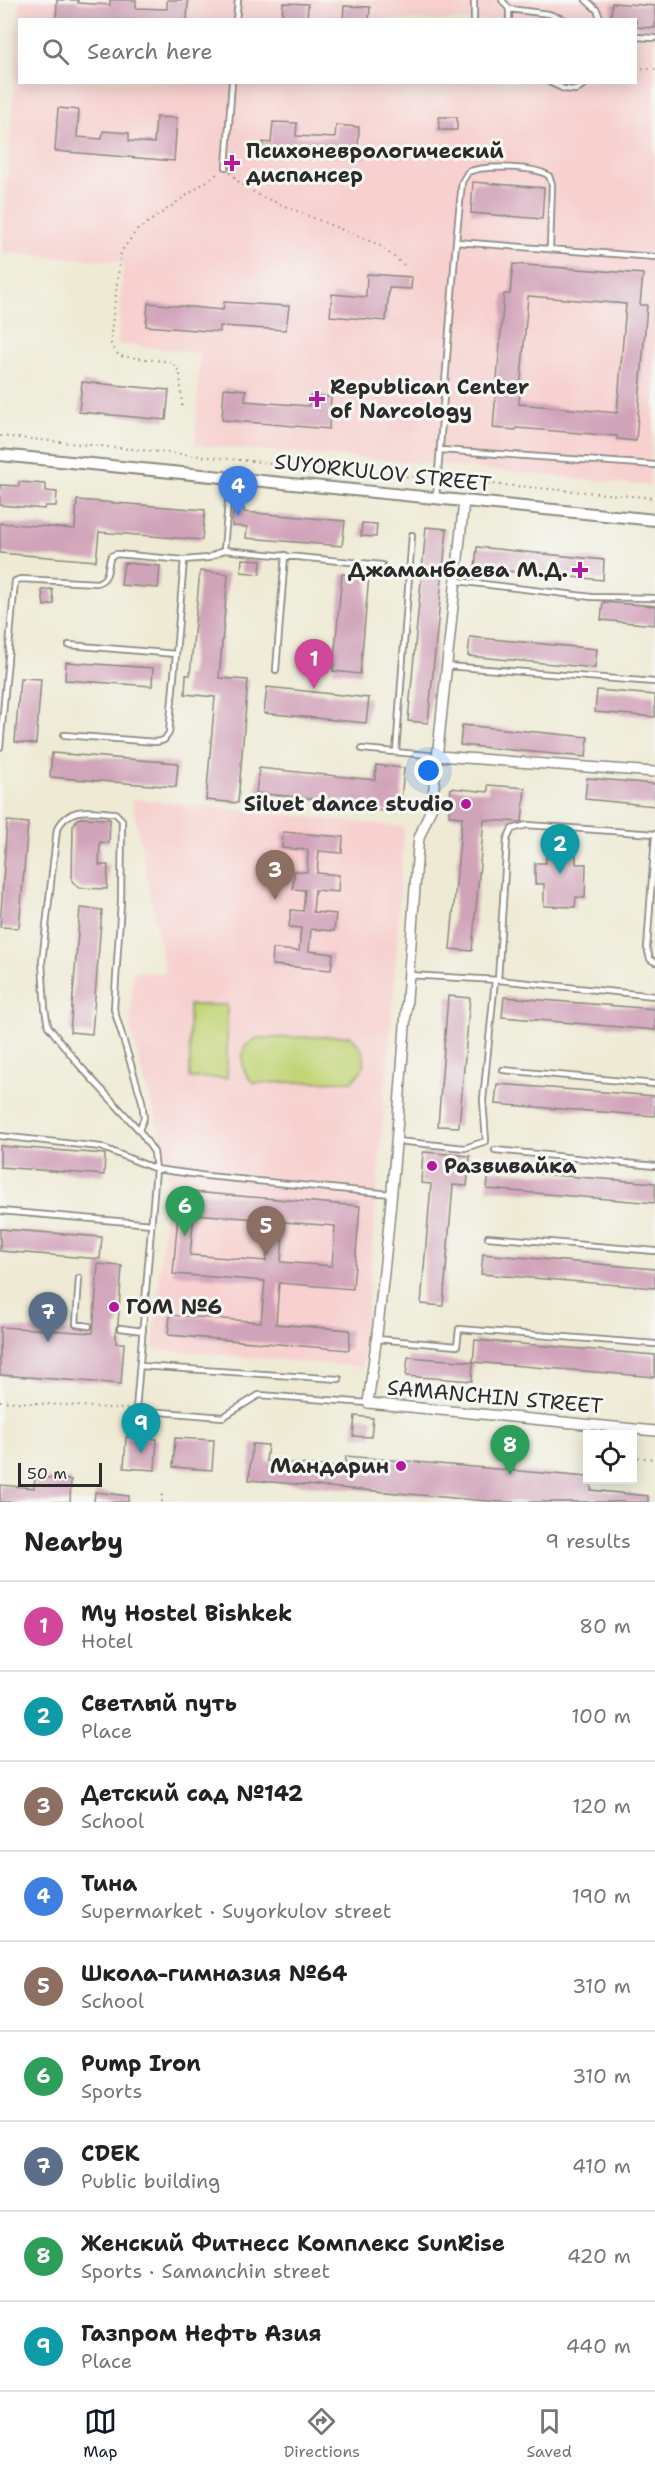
<!DOCTYPE html>
<html lang="en">
<head>
<meta charset="utf-8">
<style>
	:root { --surface:#fff; --page:#f2f2f2; --text:#222; --muted:#767676; --line:#e0e0e0; --accent:#111827 }
	body { margin:0; font-family:"Shantell Sans",sans-serif; background:var(--page); color:var(--text) }
	.controls { position:absolute; right:18px; bottom:18px; display:grid; overflow:hidden; border-radius:0px; box-shadow:0 3px 15px #0003 }
	.controls button { width:54px; height:54px; display:grid; place-items:center; padding:0; border:0; border-bottom:2px solid var(--line); background:var(--surface); color:var(--text); font:30px sans-serif }
	.scale { position:absolute; left:18px; bottom:15px; width:84px; box-sizing:border-box; padding-left:6px; border:3px solid #2b2b2b; border-top:0; font-size:16px; line-height:21px; white-space:nowrap; color:#2b2b2b; -webkit-text-stroke:4px #f6f6f2; paint-order:stroke }
	.you { position:absolute; left:429px; top:771px; width:21px; height:21px; margin:-15px; border:4px solid #fff; border-radius:50%; background:#1a73e8; box-shadow:0 0 0 9px #1a73e833 }
	.badge { display:grid; place-items:center; width:39px; height:39px; border-radius:50%; background:var(--accent); color:#fff; font-size:20px; font-weight:700 }
	.pin { position:absolute; translate:-50% -50px; filter:drop-shadow(0 2px 3px #0008) }
	.pin::after { content:''; position:absolute; top:32px; width:21px; height:18px; background:inherit; clip-path:polygon(0 0,100% 0,50% 100%) }
	.list { margin:0; padding:0; list-style:none }
	h2 { display:flex; justify-content:space-between; align-items:center; height:78px; margin:0; padding:0 24px; font-size:26px }
	h2 small { font-size:20px; font-weight:400; color:var(--muted) }
	.list li { display:grid; grid-template-columns:39px 1fr auto; gap:18px; align-items:center; box-sizing:border-box; height:90px; padding:0 24px; border-top:2px solid var(--line) }
	.list b { display:block; font-size:22px; white-space:nowrap }
	.list p { margin:0; font-size:20px; white-space:nowrap; color:var(--muted) }
	.list em { font-size:20px; font-style:normal; color:var(--muted) }
	.icon { flex:none; width:33px; height:33px; fill:none; stroke:currentColor; stroke-width:2; stroke-linecap:round; stroke-linejoin:round }
	.map { position:relative; flex:none; width:655px; height:1502px; overflow:hidden }
	.search { position:absolute; background:var(--surface); box-shadow:0 3px 15px #0003; left:18px; right:18px; top:18px; height:66px; display:flex; align-items:center; gap:15px; box-sizing:border-box; padding:0 21px; border-radius:0px; color:var(--muted); font-size:22px }
	.sheet { height:888px; background:var(--surface) }
	nav { display:flex; justify-content:space-around; align-items:center; box-sizing:border-box; height:84px; border-top:2px solid var(--line); background:var(--surface); font-size:16px; color:var(--muted) }
	nav a { display:grid; justify-items:center; gap:3px }
	nav .on { color:var(--accent) }
	.map>svg:first-child { display:block }
	.built { fill:#f7d0cf; fill-rule:evenodd }
	.green { fill:#c3d578; stroke:#778052; stroke-width:1.5 }
	.building { fill:#d1a3b9; fill-rule:evenodd }
	.lines { fill:none; stroke-linecap:round; stroke-linejoin:round }
	.service-casing { stroke:#8c8a80; stroke-width:8 }
	.minor-casing { stroke:#8c8a80; stroke-width:12 }
	.tertiary-casing { stroke:#8c8a80; stroke-width:14 }
	.path { stroke:#8c8a80; stroke-width:2; stroke-dasharray:1.5 4.5; stroke-linecap:butt }
	.service { stroke:#fff; stroke-width:4.5 }
	.minor { stroke:#fff; stroke-width:9 }
	.tertiary { stroke:#fff; stroke-width:10 }
	.poi-dot { fill:#b5179e; stroke:#f6f6f2; stroke-width:2 }
	.labels { text-anchor:middle; stroke-width:6; stroke-linejoin:round; paint-order:stroke }
	.poi-label { font-size:21px; font-weight:bold; fill:#2b2b2b; stroke:#f6f6f2; text-anchor:start }
	.street-label { font-size:21px; fill:#2b2b2b; stroke:#f6f6f2 }
</style>
</head>
<body>
<div class="map">
<svg width="655" height="1502" viewBox="0 0 655 1502">
	<rect width="100%" height="100%" fill="#f6f6f2"/>
	<filter id="ink" filterUnits="userSpaceOnUse"><feTurbulence type="fractalNoise" baseFrequency=".0167" numOctaves="2"/><feDisplacementMap in="SourceGraphic" scale="12" xChannelSelector="R" yChannelSelector="G"/><feConvolveMatrix kernelMatrix="1 2 1 2 8 2 1 2 1" color-interpolation-filters="sRGB"/></filter>
	<filter id="wash" filterUnits="userSpaceOnUse"><feTurbulence type="fractalNoise" baseFrequency=".008" numOctaves="4" result="noise"/><feDisplacementMap in="SourceGraphic" scale="24" xChannelSelector="R" yChannelSelector="G"/><feGaussianBlur stdDeviation="1.35" result="paint"/><feColorMatrix in="noise" values="0 0 0 0 0 0 0 0 0 0 0 0 0 0 0 0 0 1.4 0 .05"/><feComposite in="paint" operator="in"/></filter>
	<g filter="url(#wash)">
		<rect width="100%" height="100%" fill="#eeead4"/>
		<!-- built -->
		<path class="built" d="M20 0H655V404L649 486 432 464 195 445 200 353 118 344 123 262 2 253ZM20 20H636V82H20Z
			M132 799 404 827 394 991 362 1367 153 1349 169 1164 130 1029 133 971 165 973Z"/>
		<!-- green -->
		<path class="green" d="M189 1005H227V1078H190Z
			M350 1036C367 1051 370 1065 352 1081L254 1083C241 1072 241 1062 245 1046L257 1038Z"/>
		<g id="blocks">
			<!-- building -->
			<path class="building" d="M57 0H78V3L110 5V0H136V8L167 9V0H188L187 20H56Z
				M283 3 308 4 307 20H282Z
				M612 3 655 6V28L636 27V20H611Z
				M344 6 370 7 369 20H343Z
				M58 108 79 110 77 137 102 139 103 131 129 133V141L154 143 156 117 177 118 174 161 55 151Z
				M439 117H457V130H439Z
				M273 122 297 123 296 136 335 138 336 125 359 127 358 148 366 149V158L262 152 263 142 271 143Z
				M473 182 544 188 542 219 471 213Z
				M513 264 643 274 640 305H647L636 441 617 439V436L516 428V430L493 428 504 294H510ZM528 296 626 304 617 413 519 404Z
				M367 274 412 277 411 289 389 288 386 321 330 316 332 294 366 297Z
				M224 302 289 306 286 330 220 326V332L146 326 148 303 223 310Z
				M82 382 169 390 166 420 79 412Z
				M224 388 246 390 245 401 309 406 310 396 331 397 329 429 222 420Z
				M19 482 46 484V491L57 492 56 506H45L44 509 0 505V485L19 486Z
				M77 500 205 510 202 540 99 532 96 561 0 553V523L75 529Z
				M233 508 244 509V512L345 521 342 546 246 538 247 527 232 526Z
				M362 523 377 524 376 537 361 536Z
				M426 527 447 529 428 723 408 721Z
				M477 547 604 560 603 580 475 568Z
				M242 559 261 560 260 574 241 572Z
				M124 563 160 566 158 588 121 585Z
				M200 571 228 574 219 678 248 680 238 803 206 800 215 697 185 694 186 675H190Z
				M342 574 369 576 360 674 333 671Z
				M52 589 54 604 44 606 42 590Z
				M603 602 655 606V625L601 620Z
				M470 637 597 649 595 668 468 656Z
				M66 662 153 668 152 686 65 680Z
				M20 678 41 679 36 744 15 742Z
				M267 687 369 698 366 723 264 713Z
				M597 690 655 695V717L595 712Z
				M462 725 588 737 586 757 460 745Z
				M52 753 178 763 176 787 50 777Z
				M376 765 404 768 400 812 372 810V805L256 793 259 768 375 780Z
				M587 778 655 784V806L585 799Z
				M488 785 525 788 522 822 484 820 472 951 450 949 462 817 449 816 451 788 488 792Z
				M81 818 110 819 109 843 100 842 99 865H108L107 889 79 888 72 881 73 826 77 819Z
				M7 821 28 823 19 928 0 927Z
				M283 832 343 837 342 853 319 851 317 873 339 875 338 892 315 890 313 912 336 914 334 931 311 929 309 951 333 954 331 970 272 965 273 949 299 951 301 928 289 927 291 910 303 911 305 890 293 889 294 871 307 872 308 850 282 848Z
				M546 854 576 855V864H586L585 898 576 897 575 907 544 906V884H535V863H546Z
				M80 908 102 910 92 1034 70 1032Z
				M448 996 470 998 459 1127 438 1126Z
				M504 997 655 1009V1030L502 1017Z
				M497 1084 655 1096V1116L495 1104Z
				M0 1146 105 1154 104 1175 0 1167Z
				M423 1152 470 1156 467 1186 453 1185 443 1306 421 1304 431 1184 421 1183Z
				M489 1170 655 1183V1203L487 1189Z
				M180 1191 360 1206 353 1289 279 1283 276 1324 350 1330 349 1350 168 1335 170 1315 261 1322 265 1281 173 1274ZM194 1214 270 1220 266 1261 190 1255ZM284 1222 335 1226 332 1266 281 1262Z
				M0 1229 102 1237 100 1259 0 1251Z
				M483 1254 655 1269V1288L481 1274Z
				M98 1264 122 1266 118 1324 116 1328V1343H124L121 1384 0 1375V1327L93 1333Z
				M475 1340 655 1355V1377L473 1362Z
				M408 1357 473 1362 472 1381 406 1376Z
				M355 1416 373 1418 371 1437 353 1436Z
				M126 1437 157 1439 155 1470 124 1468Z
				M175 1438 214 1440 212 1470 173 1467Z
				M252 1444 268 1445 266 1461 345 1468 346 1456 588 1477V1479H592L591 1490 648 1496V1502H499L249 1480Z
				M35 1477 71 1480 70 1502H0V1485L34 1488Z
				M95 1492 129 1496 128 1502H94Z"/>
		</g>
	</g>
	<g filter="url(#ink)">
		<use href="#blocks" fill-opacity="0" stroke="#8c8a80" stroke-width="1.5"/>
		<g class="lines">
			<!-- service casing -->
			<g class="service-casing">
				<path id="service" d="M474 0V20
					M502 0 509 9 549 14 566 20
					M586 0 597 10 601 20
					M236 20 238 0
					M509 20V9
					M636 37 655 38
					M549 82 564 89 576 90 587 82
					M226 167 232 82
					M456 242 462 182 468 172C483 165 536 166 549 176L552 184 550 249
					M441 450 655 465
					M436 498 456 242 655 257
					M224 550 382 565
					M457 581 592 597 655 598
					M69 645 176 654 184 560
					M447 666 655 682
					M276 670 285 555
					M64 735 156 742 164 740 169 733 176 654
					M0 747 15 581 20 579 97 583C111 578 106 568 111 556L117 554 184 560 208 558 224 550 230 477
					M362 749 438 756
					M396 752 412 535
					M655 836 647 948 650 959 655 962
					M408 975 498 980 655 996
					M498 980 507 839 512 829 527 825 655 834
					M503 1070 655 1084
					M139 1130 144 1118 142 1101 114 1009 121 902 122 820 115 813C91 812 71 804 57 829L42 962 45 1009 48 1026 80 1066 139 1130 154 1152 156 1169 136 1410 223 1417 259 1395 368 1403
					M0 1136 101 1147 156 1169 207 1176 391 1194
					M397 1141 465 1148 486 1141 483 1100 495 980
					M495 1150 655 1166
					M0 1211 152 1224
					M488 1237 655 1251
					M79 1278 76 1324 89 1326
					M120 1328 143 1331
					M377 1339 457 1346 459 1329 655 1344
					M140 1366 339 1379"/>
			</g>
			<!-- minor casing -->
			<g class="minor-casing">
				<path id="minor" d="M464 501 432 806 419 838 418 847C404 1032 394 1219 368 1403L655 1431
					M438 756 655 772"/>
			</g>
			<!-- tertiary casing -->
			<g class="tertiary-casing">
				<path id="tertiary" d="M0 455 655 520"/>
			</g>
			<!-- path -->
			<path class="path" d="M636 68 655 69
				M230 172 239 182 258 195 379 245 404 265
				M182 406 180 373 172 362 119 356 111 344V333L121 252 136 231 220 172
				M0 436 431 479
				M446 480 655 498
				M0 1401 127 1409
				M586 1453H588
				M632 1457 655 1459
				M162 1502 163 1490"/>
			<!-- service -->
			<use href="#service" class="service"/>
			<!-- minor -->
			<use href="#minor" class="minor"/>
			<!-- tertiary -->
			<use href="#tertiary" class="tertiary"/>
		</g>
	</g>
	<!-- markers -->
	<g class="poi-dot">
		<path d="M229 154h6v6h6v6h-6v6h-6v-6h-6v-6h6z"/>
		<path d="M314 390h6v6h6v6h-6v6h-6v-6h-6v-6h6z"/>
		<path d="M577 561h6v6h6v6h-6v6h-6v-6h-6v-6h6z"/>
		<circle cx="466" cy="804" r="6"/>
		<circle cx="432" cy="1166" r="6"/>
		<circle cx="114" cy="1307" r="6"/>
		<circle cx="401" cy="1466" r="6"/>
	</g>
	<g class="labels">
		<!-- poi labels -->
		<g class="poi-label">
			<text x="246" y="158">Психоневрологический<tspan x="246" dy="24">диспансер</tspan></text>
			<text x="330" y="394">Republican Center<tspan x="330" dy="24">of Narcology</tspan></text>
			<text x="568" y="577" text-anchor="end">Джаманбаева М.Д.</text>
			<text x="454" y="811" text-anchor="end">Siluet dance studio</text>
			<text x="444" y="1173">Развивайка</text>
			<text x="126" y="1314">ГОМ №6</text>
			<text x="389" y="1473" text-anchor="end">Мандарин</text>
		</g>
		<!-- street labels -->
		<g class="street-label">
			<text transform="translate(383 473) rotate(6)" y="7">SUYORKULOV STREET</text>
			<text transform="translate(495 1397) rotate(5)" y="7">SAMANCHIN STREET</text>
		</g>
	</g>
</svg>
<div class="controls">
<button><svg class="icon" aria-label="locate" viewBox="0 0 24 24"><circle cx="12" cy="12" r="6"/><path d="M12 2v4M12 18v4M2 12h4M18 12h4"/></svg></button>
</div>
<div class="scale">50 m</div>
<div class="you"></div>
<div class="pin badge" style="left:314px;top:689px;background:#d1479c">1</div>
<div class="pin badge" style="left:560px;top:874px;background:#0f9aa8">2</div>
<div class="pin badge" style="left:275px;top:900px;background:#8d6e63">3</div>
<div class="pin badge" style="left:238px;top:516px;background:#3f7fe0">4</div>
<div class="pin badge" style="left:266px;top:1256px;background:#8d6e63">5</div>
<div class="pin badge" style="left:185px;top:1236px;background:#2e9e5b">6</div>
<div class="pin badge" style="left:48px;top:1342px;background:#5c6f8a">7</div>
<div class="pin badge" style="left:510px;top:1475px;background:#2e9e5b">8</div>
<div class="pin badge" style="left:141px;top:1453px;background:#0f9aa8">9</div>
<div class="search"><svg class="icon" aria-label="search" viewBox="0 0 24 24"><circle cx="10" cy="10" r="6"/><path d="M15 15l6 6"/></svg>Search here</div>
</div>
<section class="sheet">
<h2>Nearby<small>9 results</small></h2>
<ul class="list">
<li><span class="badge" style="background:#d1479c">1</span><div><b>My Hostel Bishkek</b><p>Hotel</p></div><em>80 m</em></li>
<li><span class="badge" style="background:#0f9aa8">2</span><div><b>Светлый путь</b><p>Place</p></div><em>100 m</em></li>
<li><span class="badge" style="background:#8d6e63">3</span><div><b>Детский сад №142</b><p>School</p></div><em>120 m</em></li>
<li><span class="badge" style="background:#3f7fe0">4</span><div><b>Тина</b><p>Supermarket · Suyorkulov street</p></div><em>190 m</em></li>
<li><span class="badge" style="background:#8d6e63">5</span><div><b>Школа-гимназия №64</b><p>School</p></div><em>310 m</em></li>
<li><span class="badge" style="background:#2e9e5b">6</span><div><b>Pump Iron</b><p>Sports</p></div><em>310 m</em></li>
<li><span class="badge" style="background:#5c6f8a">7</span><div><b>CDEK</b><p>Public building</p></div><em>410 m</em></li>
<li><span class="badge" style="background:#2e9e5b">8</span><div><b>Женский Фитнесс Комплекс SunRise</b><p>Sports · Samanchin street</p></div><em>420 m</em></li>
<li><span class="badge" style="background:#0f9aa8">9</span><div><b>Газпром Нефть Азия</b><p>Place</p></div><em>440 m</em></li>
</ul>
</section>
<nav>
<a class="on"><svg class="icon" aria-label="map" viewBox="0 0 24 24"><path d="M3 6l6-2 6 2 6-2v14l-6 2-6-2-6 2zM9 4v14M15 6v14"/></svg>Map</a>
<a><svg class="icon" aria-label="directions" viewBox="0 0 24 24"><path d="M12 3l9 9-9 9-9-9zM9 14v-3h6M13 9l2 2-2 2"/></svg>Directions</a>
<a><svg class="icon" aria-label="saved" viewBox="0 0 24 24"><path d="M7 4h10v16l-5-4-5 4z"/></svg>Saved</a>
</nav>
</body>
</html>
